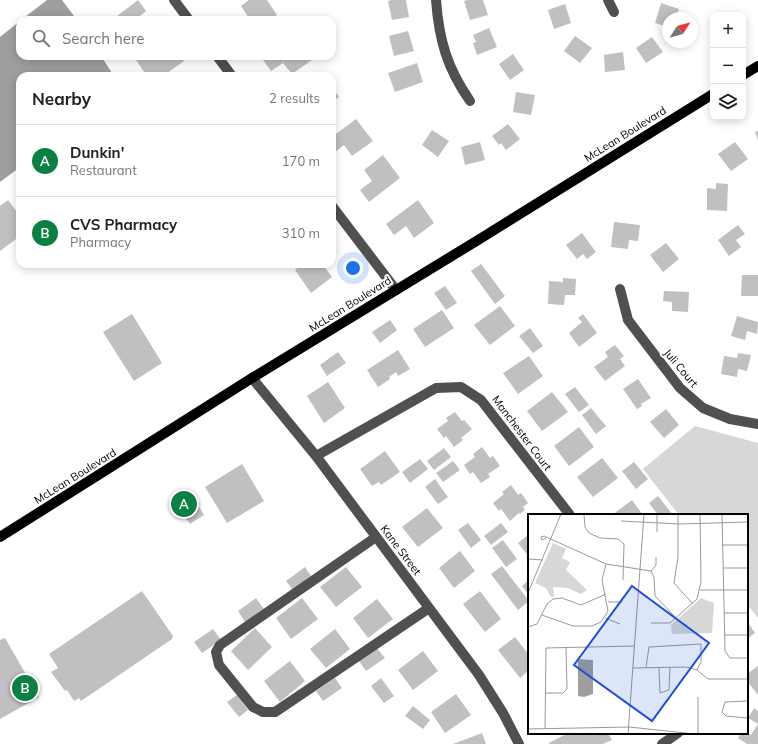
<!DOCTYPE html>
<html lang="en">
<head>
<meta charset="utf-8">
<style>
	:root { --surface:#fff; --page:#f6f6f6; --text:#202124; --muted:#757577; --line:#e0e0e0; --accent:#0b8043 }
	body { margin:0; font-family:Mulish,sans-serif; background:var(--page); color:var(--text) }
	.controls { position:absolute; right:12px; top:12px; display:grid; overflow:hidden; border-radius:8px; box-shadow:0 2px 10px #0003 }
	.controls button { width:36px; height:36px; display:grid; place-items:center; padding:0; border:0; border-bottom:1px solid var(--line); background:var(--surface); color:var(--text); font:20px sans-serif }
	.compass { position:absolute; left:662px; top:12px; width:36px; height:36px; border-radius:50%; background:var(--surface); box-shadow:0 2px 10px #0003; rotate:54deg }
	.you { position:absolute; left:353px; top:268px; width:14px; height:14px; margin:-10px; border:3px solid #fff; border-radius:50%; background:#1a73e8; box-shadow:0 0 0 6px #1a73e833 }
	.badge { display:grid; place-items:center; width:26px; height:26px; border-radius:50%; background:var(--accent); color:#fff; font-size:13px; font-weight:700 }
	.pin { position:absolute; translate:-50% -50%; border:2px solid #fff; box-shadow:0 1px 4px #0006 }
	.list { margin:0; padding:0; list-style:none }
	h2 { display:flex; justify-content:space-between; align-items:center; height:52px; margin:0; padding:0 16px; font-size:17px }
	h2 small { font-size:13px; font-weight:400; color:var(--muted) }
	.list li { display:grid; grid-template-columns:26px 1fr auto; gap:12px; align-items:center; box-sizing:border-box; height:72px; padding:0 16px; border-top:1px solid var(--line) }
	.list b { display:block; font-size:15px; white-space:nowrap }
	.list p { margin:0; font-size:13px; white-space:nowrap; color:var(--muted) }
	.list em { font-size:13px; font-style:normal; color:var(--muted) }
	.icon { flex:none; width:22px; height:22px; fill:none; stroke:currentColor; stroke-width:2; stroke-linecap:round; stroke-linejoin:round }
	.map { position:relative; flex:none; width:758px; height:744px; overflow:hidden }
	.search { position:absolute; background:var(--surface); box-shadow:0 2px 10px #0003; left:16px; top:16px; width:320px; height:44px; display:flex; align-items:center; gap:10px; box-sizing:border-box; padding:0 14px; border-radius:12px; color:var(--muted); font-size:15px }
	.panel { position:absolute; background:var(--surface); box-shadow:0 2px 10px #0003; left:16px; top:72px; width:320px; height:196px; border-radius:12px }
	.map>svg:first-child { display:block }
	.green { fill:#d7d7d7 }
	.water { fill:#9e9e9e }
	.building { fill:#c0c0c0 }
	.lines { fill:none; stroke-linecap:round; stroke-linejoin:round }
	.minor { stroke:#505050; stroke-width:10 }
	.major { stroke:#000; stroke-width:10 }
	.labels { text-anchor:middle; stroke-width:4; stroke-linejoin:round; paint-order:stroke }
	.street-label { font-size:11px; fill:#000; stroke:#fff }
	.inset-road { fill:none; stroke:#999; stroke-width:1 }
	.view { fill:#1d4ed8; fill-opacity:0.15; stroke:#1d4ed8; stroke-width:2 }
	.inset-edge { fill:none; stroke:#000; stroke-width:2 }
</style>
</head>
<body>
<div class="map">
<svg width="758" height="744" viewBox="0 0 758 744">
	<rect width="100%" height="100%" fill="#fff"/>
	<!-- green -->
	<path class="green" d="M695 426 758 443V618L747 604V515H679L643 469Z"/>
	<!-- water -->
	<path class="water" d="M47 0H62L77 20H21Z
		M20 21V56H101L114 76H20V167L0 182V37Z"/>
	<!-- building -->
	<path class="building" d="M138 0 146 11 135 20H112Z
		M249 0H267L277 15 270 20H246L249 18 241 6Z
		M392 0H406L409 17 392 20 388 1Z
		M467 0H483L488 15 470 20 464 1Z
		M661 3 679 9 676 18H668V27L655 23Z
		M565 4 571 23 554 29 548 10Z
		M489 28 497 47 477 55 473 43 476 42 473 35Z
		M408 31 414 51 394 56 389 36Z
		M575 36 592 48 580 63 564 51Z
		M652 37 663 52 646 63 636 48Z
		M623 52 625 70 605 72 604 55Z
		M513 54 524 70 510 80 499 64Z
		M142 56H162L163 57 165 56H181L184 61 163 76H147L136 60Z
		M269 56H309L312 60 292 74 283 63 271 71 263 60Z
		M417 63 423 82 395 92 388 73Z
		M332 87 339 97 332 102Z
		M516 92 535 95 531 115 513 112Z
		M356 119 373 141 352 156 344 145 333 154 332 137Z
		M508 124 520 139 506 150 501 143 499 145 492 136Z
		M432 130 449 141 438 157 422 145Z
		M758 131V140L755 132Z
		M480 142 485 160 465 165 461 147Z
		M735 142 748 159 731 171 718 154Z
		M383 155 400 178 369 202 360 190 372 181 364 170Z
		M716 183 728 184 727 211 707 210V188L716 189Z
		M8 200 20 216V236L0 251V206Z
		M418 200 434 223 414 238 406 226 394 235 386 224Z
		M614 222 640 225 638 241 629 240 628 249 611 247Z
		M738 225 745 234 736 240 741 247 729 256 718 240Z
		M582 233 596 252 587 259 583 254 577 259 566 245Z
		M666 243 679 259 663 272 650 255Z
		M303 264H327L324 266 332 277 311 293 295 270Z
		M481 264 505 296 495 304 471 271Z
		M742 275H758V296H741Z
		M563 278 576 279 575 295H565L564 305 548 304 549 281 563 282Z
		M445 286 457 303 446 310 434 293Z
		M664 291 689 292 688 312 672 311V302L663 301Z
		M500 306 515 326 490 345 474 325Z
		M442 310 454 328 425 347 413 329Z
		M132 314 162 363 134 381 103 332Z
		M583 314 597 333 579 347 569 333 582 322 578 318Z
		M737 316 758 322 757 334 747 331 745 340 731 336Z
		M390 320 397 330 380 343 372 332Z
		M530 328 543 346 533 353 519 336Z
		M615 345 624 356 620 359 625 366 605 381 594 367 608 357 605 352Z
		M398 350 410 369 398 376 396 372 389 377 390 379 378 387 367 370Z
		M338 352 346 363 327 376 320 365Z
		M738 353 751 355 747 371 738 369 737 377 721 374 724 356 737 358Z
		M529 356 543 376 518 394 503 373Z
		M638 379 651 398 641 404 642 406 637 409 623 389Z
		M328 382 345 408 324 423 307 396Z
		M575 387 589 405 579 412 565 394Z
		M552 392 568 412 542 431 527 411Z
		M591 408 606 426 596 434 582 415Z
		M666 409 679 425 664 438 650 422Z
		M455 412 462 421 464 420 472 429 461 438 463 440 454 447 446 436 444 438 437 429 448 421 446 418Z
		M579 427 594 447 569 466 554 446Z
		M482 447 490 458 493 456 500 466 488 474 490 477 481 483 473 472 470 474 464 465 475 457 473 454Z
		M444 448 451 457 434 470 427 461Z
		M385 451 400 472 381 485 379 482 372 486 360 469Z
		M602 458 618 478 593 497 577 477Z
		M420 459 428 469 410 483 402 472Z
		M453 461 460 470 443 482 436 473Z
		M634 462 648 479 636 489 622 471Z
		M242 464 264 501 227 523 205 487Z
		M435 479 448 497 438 504 425 487Z
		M511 485 518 495 521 493 528 503 523 507 525 510 520 514 519 513 510 521 501 509 499 511 493 503 504 494 502 492Z
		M189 491 195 500 196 499 200 504 198 505 204 515 190 524 174 500Z
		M658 496 673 515H658L649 503Z
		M632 500 643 515H612Z
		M427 508 443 528 418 547 402 527Z
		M468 523 481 540 471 548 458 530Z
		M501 523 508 532 491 545 484 536Z
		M529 534V557L518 543Z
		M503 540 517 559 506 567 492 548Z
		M460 551 475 571 454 588 439 568Z
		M502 566 529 601 518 610 491 574Z
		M305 567 311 576 293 590 286 581Z
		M346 567 362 587 336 607 320 587Z
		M529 580V595L522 586Z
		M142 591 173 636 172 639 81 701 79 698 74 701 67 690 65 691 51 672 58 668 49 654Z
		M480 591 501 619 485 632 463 604Z
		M256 598 264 609 245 622 238 611Z
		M302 598 318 619 291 639 276 618Z
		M377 599 393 619 368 638 353 618Z
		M747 621 755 633 747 639Z
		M255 628 272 647 248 670 231 651Z
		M213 629 221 640 202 653 194 642Z
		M335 629 350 649 326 668 310 649Z
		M515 637 529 655V670L520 678 498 650Z
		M5 638 39 697 0 719V640Z
		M377 648 385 658 366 671 359 661Z
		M423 651 438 671 413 690 398 670Z
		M290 661 305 681 280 702 264 681Z
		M758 666V695L747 681V674Z
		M335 678 342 688 323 701 316 691Z
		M381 678 394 696 384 703 371 686Z
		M456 694 471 715 445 733 431 712Z
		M237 695 248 710 239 717 227 702Z
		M413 706 430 720 423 729 405 716Z
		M754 708 758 711V724L748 718Z
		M758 724V744H747L738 738 741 733H748L751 735Z
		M482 733 486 744H453Z
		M568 733H608L612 740 603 744H549V743Z"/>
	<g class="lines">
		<!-- minor -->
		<path class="minor" d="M174 0 189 20
			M436 0C439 40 447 68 470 101
			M608 0 614 12
			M217 56 232 76
			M332 206 396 290
			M620 289 628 320 680 388 703 408 730 419 758 424
			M252 378 316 456 479 675 503 713 519 744
			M316 456 436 388 461 387 481 400 570 515
			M376 537 220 645 216 652 219 665 253 707 263 712H275L284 706 429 608
			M662 744 678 733"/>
		<!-- major -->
		<path class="major" d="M743 75 758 66
			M0 537 252 378 483 237 713 94"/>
	</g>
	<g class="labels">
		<!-- street labels -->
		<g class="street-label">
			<text transform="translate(625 134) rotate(-32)" y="4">McLean Boulevard</text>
			<text transform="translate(350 304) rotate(-32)" y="4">McLean Boulevard</text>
			<text transform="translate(681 368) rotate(50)" y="4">Juli Court</text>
			<text transform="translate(522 433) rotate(53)" y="4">Manchester Court</text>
			<text transform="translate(75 476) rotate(-32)" y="4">McLean Boulevard</text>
			<text transform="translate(401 550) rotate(53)" y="4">Kane Street</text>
		</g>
	</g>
	<!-- overview -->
	<g transform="translate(528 514)">
		<rect width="220" height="220" fill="#fff"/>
		<path d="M25 29 38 35 34 44 42 48 38 56 59 76 53 80 40 74 25 73 26 82 23 83 18 74 7 69ZM173 84 186 89 184 119 144 120 143 111Z" fill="#d7d7d7"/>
		<path d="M50 145 65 146V180L56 183 50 182Z" fill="#9e9e9e"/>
		<path class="inset-road" d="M56 0 57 13 61 19 72 24 90 25 96 30 95 66M150 0V43L146 69 165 90M194 0 197 137 202 144H220M93 7 151 10 220 8M129 18V0M18 24 14 26 13 23 16 22 78 50 123 57 126 63 127 82 148 104M194 31H220M0 45 15 46M195 54H220M123 57 128 51V43M172 76H220M0 79 33 0M80 88H94M196 99H220M14 101 45 112H64L73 108 80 97 74 66 78 50M77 104 92 110M123 109H142L169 85 173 68 172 0M0 113 9 110 19 90 25 85 34 84 53 91 78 80M196 121H220M118 153 121 133 173 130V148L169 156M131 153 132 179 141 176 142 153M105 154 158 153 169 156 180 165H220M18 179H35L39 175 38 134M220 187 197 188 194 198 198 202 220 204M0 215 101 213 167 220M17 215 18 134 106 132M100 220 116 0M170 220V183"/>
		<path class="view" d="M104 72 181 129 124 207 46 151Z"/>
		<rect width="220" height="220" class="inset-edge"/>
	</g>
</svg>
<div class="controls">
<button>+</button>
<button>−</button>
<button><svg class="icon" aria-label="layers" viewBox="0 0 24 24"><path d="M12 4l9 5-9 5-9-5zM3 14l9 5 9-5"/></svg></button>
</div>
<svg class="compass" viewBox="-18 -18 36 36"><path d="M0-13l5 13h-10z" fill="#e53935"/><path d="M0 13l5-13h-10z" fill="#757577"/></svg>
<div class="you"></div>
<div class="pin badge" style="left:184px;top:504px">A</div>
<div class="pin badge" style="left:25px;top:688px">B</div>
<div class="search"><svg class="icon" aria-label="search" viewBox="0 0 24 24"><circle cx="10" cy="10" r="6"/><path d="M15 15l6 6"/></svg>Search here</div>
<section class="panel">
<h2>Nearby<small>2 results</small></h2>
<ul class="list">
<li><span class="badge">A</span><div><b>Dunkin'</b><p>Restaurant</p></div><em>170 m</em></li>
<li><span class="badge">B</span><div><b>CVS Pharmacy</b><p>Pharmacy</p></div><em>310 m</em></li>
</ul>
</section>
</div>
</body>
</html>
